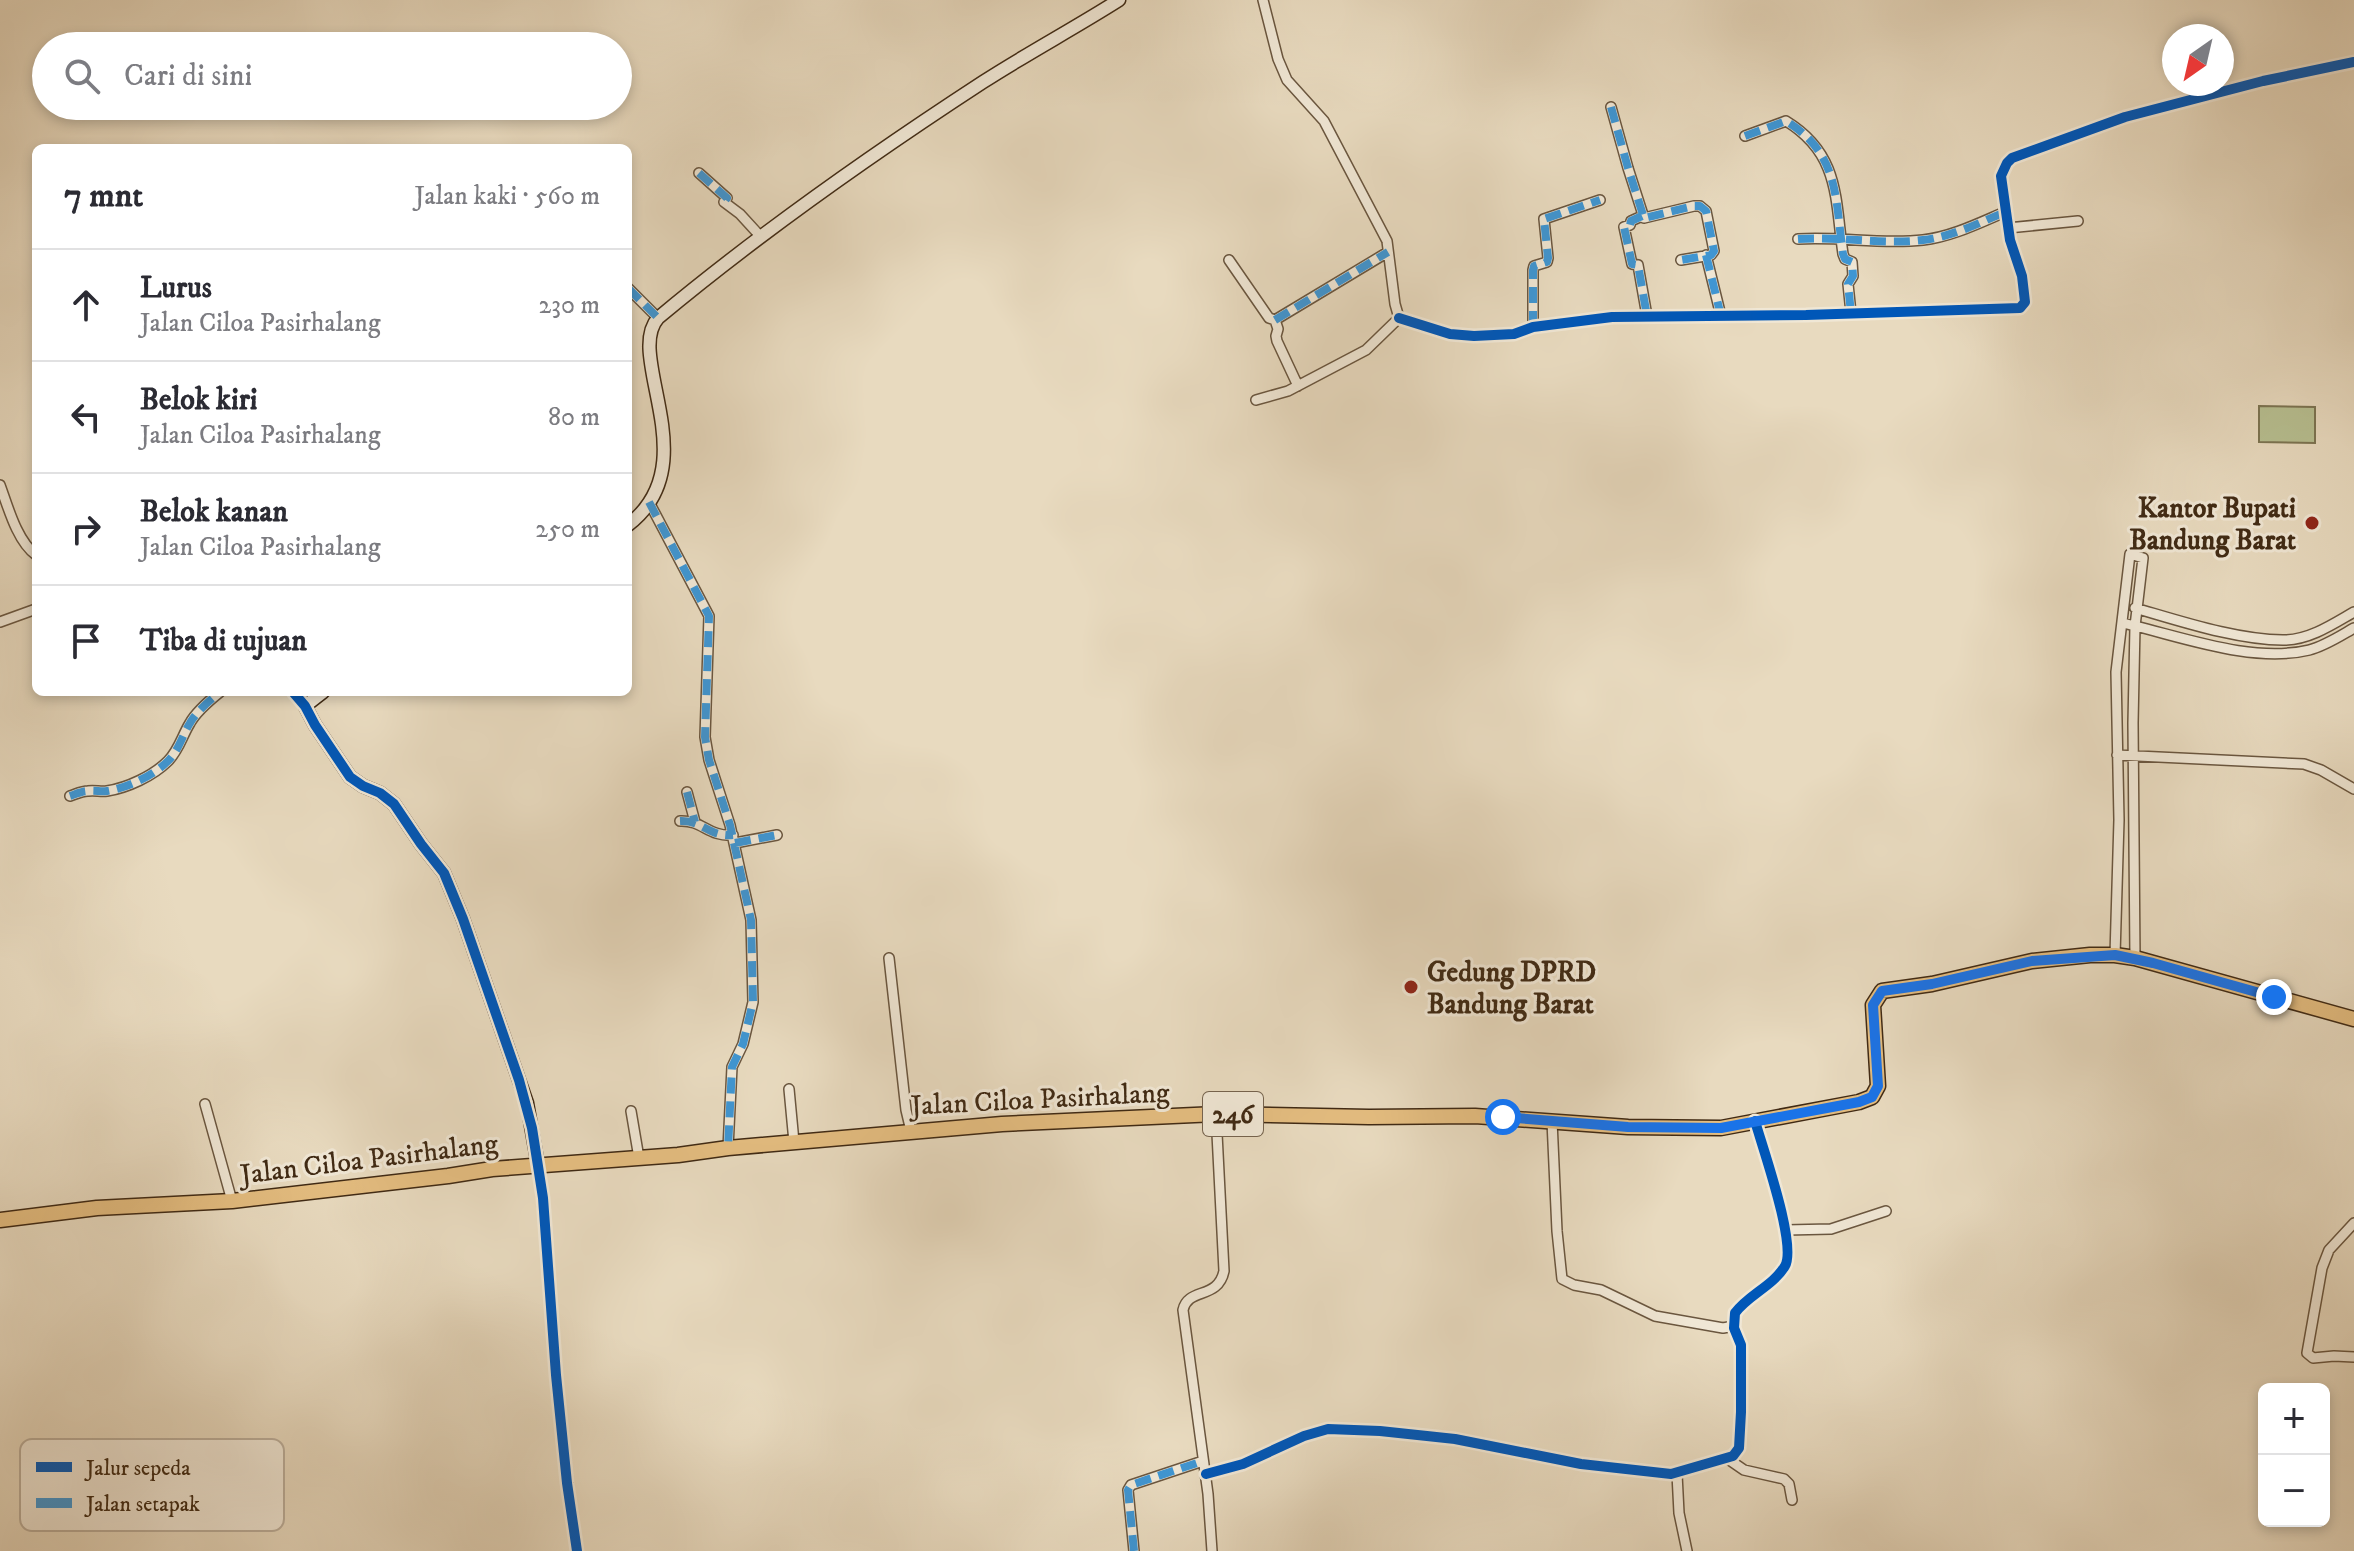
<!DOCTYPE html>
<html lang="id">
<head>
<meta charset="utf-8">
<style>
	:root { --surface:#fff; --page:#f7f7f7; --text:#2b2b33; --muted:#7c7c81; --line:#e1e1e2 }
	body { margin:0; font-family:"IM FELL DW Pica",serif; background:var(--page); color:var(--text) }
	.controls { position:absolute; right:24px; bottom:24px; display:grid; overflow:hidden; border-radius:12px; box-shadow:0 4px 12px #0003 }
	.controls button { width:72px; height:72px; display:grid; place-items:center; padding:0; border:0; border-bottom:2px solid var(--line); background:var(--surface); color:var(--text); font:40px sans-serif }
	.compass { position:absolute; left:2162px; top:24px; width:72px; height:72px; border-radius:50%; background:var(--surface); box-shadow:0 4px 12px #0003; rotate:214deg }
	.stop { position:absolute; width:24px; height:24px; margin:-18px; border:6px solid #1a73e8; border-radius:50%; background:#fff }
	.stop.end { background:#1a73e8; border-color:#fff; box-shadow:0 2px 8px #0008 }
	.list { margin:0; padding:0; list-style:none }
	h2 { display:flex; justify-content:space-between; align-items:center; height:104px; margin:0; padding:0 32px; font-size:34px }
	h2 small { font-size:26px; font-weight:400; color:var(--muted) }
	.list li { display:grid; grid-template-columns:52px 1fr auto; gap:24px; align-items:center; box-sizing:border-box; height:112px; padding:0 32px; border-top:2px solid var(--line) }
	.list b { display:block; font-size:30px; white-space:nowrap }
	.list p { margin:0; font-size:26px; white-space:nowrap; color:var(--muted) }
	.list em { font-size:26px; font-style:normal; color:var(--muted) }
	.icon { flex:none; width:44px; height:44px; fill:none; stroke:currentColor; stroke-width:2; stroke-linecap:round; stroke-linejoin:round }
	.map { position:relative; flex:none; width:2354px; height:1551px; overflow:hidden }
	.search { position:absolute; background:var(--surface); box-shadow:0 4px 12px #0003; left:32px; top:32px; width:600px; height:88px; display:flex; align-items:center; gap:20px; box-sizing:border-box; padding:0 28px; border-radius:44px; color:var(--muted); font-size:30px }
	.panel { position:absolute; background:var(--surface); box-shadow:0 4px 12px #0003; left:32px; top:144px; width:600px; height:552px; border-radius:12px }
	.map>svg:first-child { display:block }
	.green { fill:#b7bf91; stroke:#7c7452; stroke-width:2 }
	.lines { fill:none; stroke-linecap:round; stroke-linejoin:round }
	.street-casing { stroke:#6a563f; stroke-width:12 }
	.secondary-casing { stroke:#402a14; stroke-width:15 }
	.primary-casing { stroke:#402a14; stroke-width:17 }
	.street { stroke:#f0e7d5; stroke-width:9 }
	.secondary { stroke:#f0e7d5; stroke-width:12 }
	.primary { stroke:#e4bd80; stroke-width:14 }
	.quiet { stroke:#3f96d3; stroke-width:8; stroke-dasharray:16 8; stroke-linecap:butt }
	.cycleway-casing { stroke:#f0e7d5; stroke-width:15 }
	.cycleway { stroke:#0057b8; stroke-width:10 }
	.route { stroke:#1a73e8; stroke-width:10 }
	.poi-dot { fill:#8f2418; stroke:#f0e7d5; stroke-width:3 }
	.labels { text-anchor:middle; stroke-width:6; stroke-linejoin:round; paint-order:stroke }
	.shield { fill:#f0e7d5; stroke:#75634e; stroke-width:2 }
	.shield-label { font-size:26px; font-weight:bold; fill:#402a14 }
	.poi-label { font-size:28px; font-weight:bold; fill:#402a14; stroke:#f0e7d5; text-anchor:end }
	.street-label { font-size:28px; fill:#402a14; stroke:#f0e7d5 }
	.key { fill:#f0e7d5; stroke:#bbae9b; stroke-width:2 }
	.key-label { font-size:22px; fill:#402a14 }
</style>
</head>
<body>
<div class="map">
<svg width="2354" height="1551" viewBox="0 0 2354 1551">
	<rect width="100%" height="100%" fill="#e8dabf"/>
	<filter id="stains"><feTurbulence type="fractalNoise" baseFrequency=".0025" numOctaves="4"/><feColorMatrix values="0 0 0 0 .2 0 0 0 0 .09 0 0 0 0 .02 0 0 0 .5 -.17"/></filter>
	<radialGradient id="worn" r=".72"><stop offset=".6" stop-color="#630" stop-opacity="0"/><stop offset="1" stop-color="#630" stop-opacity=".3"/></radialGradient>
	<!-- green -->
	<path class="green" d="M2259 406 2315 407V443L2259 442Z"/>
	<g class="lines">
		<!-- street casing -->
		<g class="street-casing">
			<path id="street" d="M1263 0 1278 59 1287 80 1324 121 1387 241 1395 304 1399 318
				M1611 107 1628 168 1644 218 1694 206H1700L1706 211 1714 251 1711 255 1681 260
				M1745 136 1786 121C1840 154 1835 199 1843 254L1845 259 1852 262 1853 276 1848 284 1851 313
				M699 173 727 198 724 202 740 214 761 237
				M1642 216 1631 221 1630 225 1624 227 1632 264 1638 265 1647 316
				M2008 228 2078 221
				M1798 239C1840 236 1881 245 1923 240 1951 237 1979 223 2005 212
				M1706 255 1721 316
				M1229 260 1269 318 1275 320 1278 329 1276 336 1277 341 1298 386
				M628 288 658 318
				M1399 318 1450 334 1474 336 1514 334 1533 327 1612 317 1806 315 2020 308 2025 302 2022 276 2010 240 2001 176 2007 163 2012 158 2125 117 2263 81 2354 62
				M1275 320 1388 252
				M1533 327V270L1534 266 1547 262 1548 258 1544 219 1600 200
				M1256 400 1288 391 1366 350 1399 318
				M0 485C8 507 17 541 36 555
				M649 502 709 616 705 737 709 760 730 825 751 920 753 1002 743 1044 732 1067 728 1148
				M2135 608C2180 621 2240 641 2286 640 2311 639 2333 624 2354 612
				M0 622 36 609
				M293 692 305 706
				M2117 755 2304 764 2321 770 2354 789
				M687 792 695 822
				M70 796C76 794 82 791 88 791 95 790 101 792 107 791 127 788 153 776 168 761 179 750 182 736 190 723 196 712 210 700 220 692
				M680 821C703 820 708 837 733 835
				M735 843 777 835
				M2115 955 2119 820 2116 672 2130 554 2143 558 2135 626 2123 623
				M889 958 906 1110 911 1131
				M2135 958 2133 723 2135 626C2188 639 2255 663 2309 650 2325 646 2340 636 2354 628
				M789 1089 794 1142
				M205 1104 232 1201
				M631 1111 639 1158
				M1552 1121 1557 1231 1562 1279 1574 1285 1601 1290 1655 1316 1723 1328 1734 1326
				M538 1165C545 1210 546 1255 550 1300 556 1384 565 1468 577 1551
				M2354 1223 2329 1250 2322 1268 2307 1353 2313 1358 2334 1356 2354 1357
				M1786 1230 1831 1229 1886 1211
				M1728 1459 1744 1470 1784 1479 1789 1484 1792 1500
				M1206 1474 1243 1464 1304 1436 1328 1429 1380 1431 1455 1439 1581 1464 1671 1474 1733 1456 1739 1448 1741 1412V1345L1734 1328 1735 1313C1748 1295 1773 1286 1785 1266 1797 1245 1763 1149 1755 1121
				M1677 1474 1679 1513 1687 1551
				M1134 1551 1128 1490 1131 1485 1203 1461
				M1212 1551 1208 1494 1183 1310C1188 1287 1218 1300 1224 1271L1216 1114"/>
		</g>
		<!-- secondary casing -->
		<g class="secondary-casing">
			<path id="secondary" d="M628 525C708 464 624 356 658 318 761 232 871 155 983 82 1028 53 1075 28 1119 0
				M323 692 305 706 315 725 350 777 363 786 380 793 394 804 421 844 444 873 463 919 527 1103 538 1165"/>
		</g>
		<!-- primary casing -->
		<g class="primary-casing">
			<path id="primary" d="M0 1220 97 1208 232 1201 448 1176 492 1169 678 1155 728 1148 1002 1124 1216 1114 1369 1117 1475 1116 1628 1127 1721 1128 1859 1102 1872 1097 1878 1086 1873 1005 1882 991 1932 984 2032 961 2090 955H2115L2135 958 2354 1019"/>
		</g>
		<!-- street -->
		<use href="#street" class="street"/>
		<!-- secondary -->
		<use href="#secondary" class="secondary"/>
		<!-- primary -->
		<use href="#primary" class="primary"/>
		<!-- quiet -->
		<path class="quiet" d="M1611 107 1628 168 1644 218 1694 206H1700L1706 211 1714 251 1711 255 1681 260
			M1745 136 1786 121C1840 154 1835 199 1843 254L1845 259 1852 262 1853 276 1848 284 1851 313
			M699 173 727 198 724 202
			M1642 216 1631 221 1630 225 1624 227 1632 264 1638 265 1647 316
			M1798 239C1840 236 1881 245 1923 240 1951 237 1979 223 2005 212
			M1706 255 1721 316
			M628 288 658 318
			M1275 320 1388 252
			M1533 327V270L1534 266 1547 262 1548 258 1544 219 1600 200
			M649 502 709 616 705 737 709 760 730 825 751 920 753 1002 743 1044 732 1067 728 1148
			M687 792 695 822
			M70 796C76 794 82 791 88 791 95 790 101 792 107 791 127 788 153 776 168 761 179 750 182 736 190 723 196 712 210 700 220 692
			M680 821C703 820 708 837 733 835
			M735 843 777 835
			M1134 1551 1128 1490 1131 1485 1203 1461"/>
		<!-- cycleway casing -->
		<g class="cycleway-casing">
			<path id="cycleway" d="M1399 318 1450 334 1474 336 1514 334 1533 327 1612 317 1806 315 2020 308 2025 302 2022 276 2010 240 2001 176 2007 163 2012 158 2125 117 2263 81 2354 62
				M293 692 305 706 315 725 350 777 363 786 380 793 394 804 421 844 444 873 463 919 519 1080 532 1128 543 1198 556 1375 567 1483 577 1551
				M1206 1474 1243 1464 1304 1436 1328 1429 1380 1431 1455 1439 1581 1464 1671 1474 1733 1456 1739 1448 1741 1412V1345L1734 1328 1735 1313C1748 1295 1773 1286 1785 1266 1797 1245 1763 1149 1755 1121"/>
		</g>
		<!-- cycleway -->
		<use href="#cycleway" class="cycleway"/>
	</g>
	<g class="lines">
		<!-- route -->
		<path class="route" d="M1503 1117 1628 1127 1721 1128 1859 1102 1872 1097 1878 1086 1873 1005 1882 991 1932 984 2032 961 2115 955 2153 963 2274 997"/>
	</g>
	<!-- markers -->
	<g class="poi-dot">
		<circle cx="2312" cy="523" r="8"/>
		<circle cx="1411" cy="987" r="8"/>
	</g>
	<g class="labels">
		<!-- shield labels -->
		<rect class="shield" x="1203" y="1092" width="60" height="44" rx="6"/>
		<g class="shield-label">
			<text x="1233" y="1123">246</text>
		</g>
		<!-- poi labels -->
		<g class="poi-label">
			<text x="2296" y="517">Kantor Bupati<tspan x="2296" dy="32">Bandung Barat</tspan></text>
			<text x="1427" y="981" text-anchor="start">Gedung DPRD<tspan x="1427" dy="32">Bandung Barat</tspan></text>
		</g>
		<!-- street labels -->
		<g class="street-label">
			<text transform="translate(1040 1098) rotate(-3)" y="10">Jalan Ciloa Pasirhalang</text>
			<text transform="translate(369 1158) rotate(-7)" y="10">Jalan Ciloa Pasirhalang</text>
		</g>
	</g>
	<!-- legend -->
	<rect x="20" y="1439" width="264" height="92" rx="12" class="key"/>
	<rect x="36" y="1462" width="36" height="10" fill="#0057b8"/>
	<rect x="36" y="1498" width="36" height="10" fill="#3f96d3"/>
	<g class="key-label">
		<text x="86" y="1475">Jalur sepeda</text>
		<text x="86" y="1511">Jalan setapak</text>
	</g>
	<rect width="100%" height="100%" filter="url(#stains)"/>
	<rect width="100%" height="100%" fill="url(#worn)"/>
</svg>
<div class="controls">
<button>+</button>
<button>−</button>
</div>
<svg class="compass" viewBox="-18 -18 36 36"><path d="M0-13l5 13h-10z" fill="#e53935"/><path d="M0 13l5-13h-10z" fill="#7c7c81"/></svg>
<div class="stop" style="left:1503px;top:1117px"></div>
<div class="stop end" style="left:2274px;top:997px"></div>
<div class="search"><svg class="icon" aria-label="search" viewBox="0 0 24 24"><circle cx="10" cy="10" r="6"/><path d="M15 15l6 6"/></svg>Cari di sini</div>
<section class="panel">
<h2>7 mnt<small>Jalan kaki · 560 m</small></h2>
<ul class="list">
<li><svg class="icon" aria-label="ahead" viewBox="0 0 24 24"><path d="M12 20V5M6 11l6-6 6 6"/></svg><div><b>Lurus</b><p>Jalan Ciloa Pasirhalang</p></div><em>230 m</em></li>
<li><svg class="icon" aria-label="left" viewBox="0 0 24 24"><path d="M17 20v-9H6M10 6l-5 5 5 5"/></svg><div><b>Belok kiri</b><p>Jalan Ciloa Pasirhalang</p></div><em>80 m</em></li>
<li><svg class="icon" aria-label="right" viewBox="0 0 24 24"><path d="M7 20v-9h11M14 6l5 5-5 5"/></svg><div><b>Belok kanan</b><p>Jalan Ciloa Pasirhalang</p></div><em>250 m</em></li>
<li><svg class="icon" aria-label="arrive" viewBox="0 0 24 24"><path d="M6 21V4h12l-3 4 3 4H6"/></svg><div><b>Tiba di tujuan</b></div></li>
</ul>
</section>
</div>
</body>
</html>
